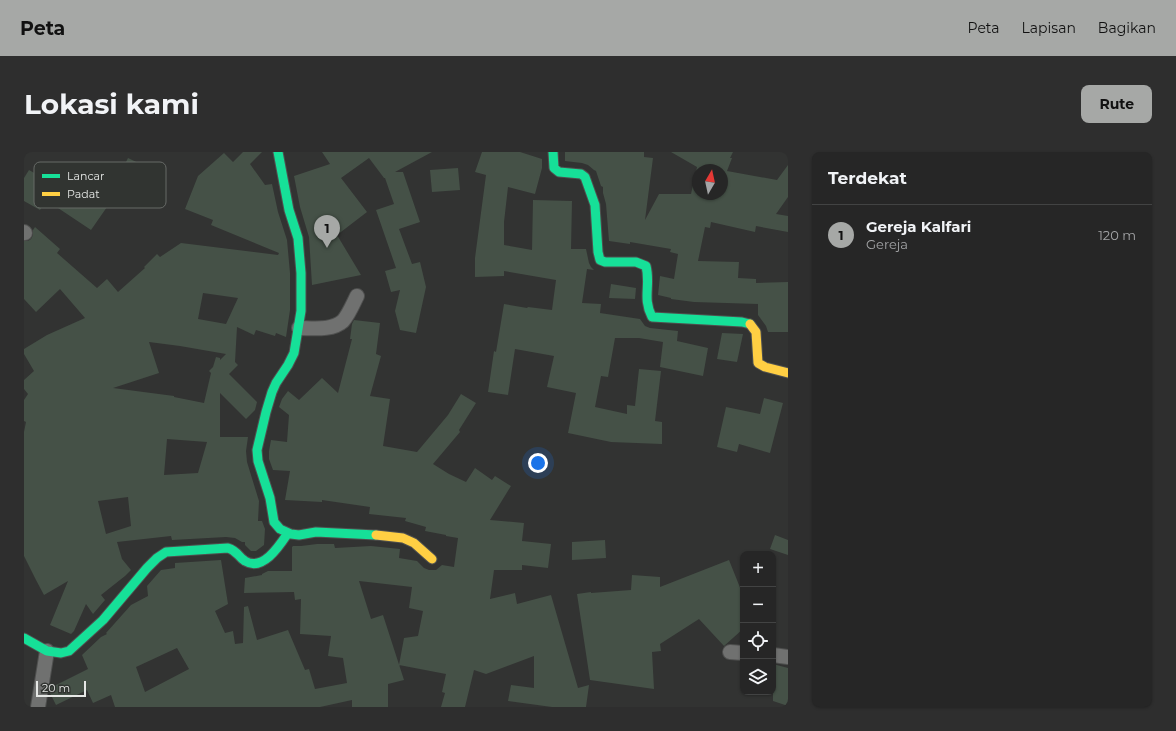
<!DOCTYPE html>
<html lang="id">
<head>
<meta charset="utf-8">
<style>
	:root { --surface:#262626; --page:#2e2e2e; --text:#f1f3f6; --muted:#a4a5a7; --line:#424343; --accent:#a6a8a6 }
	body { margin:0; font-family:Montserrat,sans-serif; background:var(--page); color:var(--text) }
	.controls { position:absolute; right:12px; bottom:12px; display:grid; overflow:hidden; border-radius:8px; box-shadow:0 1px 3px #0004 }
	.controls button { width:36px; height:36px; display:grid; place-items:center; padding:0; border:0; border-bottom:1px solid var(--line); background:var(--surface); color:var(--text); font:20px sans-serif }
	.compass { position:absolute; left:668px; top:12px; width:36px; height:36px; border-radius:50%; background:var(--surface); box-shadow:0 1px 3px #0004; rotate:9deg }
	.scale { position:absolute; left:12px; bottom:10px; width:50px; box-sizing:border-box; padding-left:4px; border:2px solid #e5e7e5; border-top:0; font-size:11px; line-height:14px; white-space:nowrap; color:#e5e7e5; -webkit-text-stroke:3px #313431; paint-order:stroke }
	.you { position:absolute; left:514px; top:311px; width:14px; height:14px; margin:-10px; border:3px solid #fff; border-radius:50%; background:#1a73e8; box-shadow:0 0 0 6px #1a73e833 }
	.badge { display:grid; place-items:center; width:26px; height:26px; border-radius:50%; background:var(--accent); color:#111; font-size:13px; font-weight:700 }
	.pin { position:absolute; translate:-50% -33px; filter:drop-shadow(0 1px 2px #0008) }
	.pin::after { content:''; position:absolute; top:21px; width:14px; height:12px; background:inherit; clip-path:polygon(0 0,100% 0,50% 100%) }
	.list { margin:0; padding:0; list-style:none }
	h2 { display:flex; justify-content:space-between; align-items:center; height:52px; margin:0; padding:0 16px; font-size:17px }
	h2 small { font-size:13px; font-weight:400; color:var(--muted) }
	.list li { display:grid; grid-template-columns:26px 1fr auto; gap:12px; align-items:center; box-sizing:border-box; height:60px; padding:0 16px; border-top:1px solid var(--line) }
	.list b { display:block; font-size:15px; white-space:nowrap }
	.list p { margin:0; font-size:13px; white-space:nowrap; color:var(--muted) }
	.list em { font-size:13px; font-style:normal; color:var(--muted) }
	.icon { flex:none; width:22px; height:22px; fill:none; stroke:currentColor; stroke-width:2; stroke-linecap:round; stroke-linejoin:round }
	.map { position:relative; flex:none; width:764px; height:555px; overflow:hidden; border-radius:8px }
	header { display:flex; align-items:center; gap:24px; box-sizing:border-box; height:56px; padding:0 20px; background:var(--accent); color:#111 }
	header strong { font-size:19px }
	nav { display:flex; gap:22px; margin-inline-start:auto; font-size:14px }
	.intro { display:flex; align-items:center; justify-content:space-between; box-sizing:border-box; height:96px; padding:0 24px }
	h1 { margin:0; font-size:28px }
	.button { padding:10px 18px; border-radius:8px; background:var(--accent); color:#111; font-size:14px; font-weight:700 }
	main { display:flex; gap:24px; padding:0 24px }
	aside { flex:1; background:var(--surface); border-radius:8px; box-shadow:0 1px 3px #0004 }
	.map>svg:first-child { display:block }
	.building { fill:#455147; fill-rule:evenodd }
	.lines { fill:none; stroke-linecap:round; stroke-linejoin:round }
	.street-casing { stroke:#4f504f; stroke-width:16 }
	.fast-casing { stroke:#4f504f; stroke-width:11 }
	.slow-casing { stroke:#4f504f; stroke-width:11 }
	.street { stroke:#707170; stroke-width:14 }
	.fast { stroke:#16e098; stroke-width:9 }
	.slow { stroke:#ffcf43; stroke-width:9 }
	.key { fill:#313431; stroke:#676a67; stroke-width:1 }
	.key-label { font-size:11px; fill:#e5e7e5 }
</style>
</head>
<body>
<header>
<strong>Peta</strong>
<nav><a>Peta</a><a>Lapisan</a><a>Bagikan</a></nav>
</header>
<div class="intro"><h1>Lokasi kami</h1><a class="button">Rute</a></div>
<main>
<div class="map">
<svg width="764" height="555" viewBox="0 0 764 555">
	<rect width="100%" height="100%" fill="#323332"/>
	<!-- building -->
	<path class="building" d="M219 0H238L226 12 241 33 248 32 254 60 263 88 266 121V158L262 185 252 181 251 184 232 178 230 183 213 175 211 210 214 213 205 222 233 250 231 258 222 267 196 241V285H224L222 299 223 310 235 349 234 369H238L241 377 240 393 232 399H227L221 393V390H218L211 386 202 385 148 388 147 384 93 390 98 407 107 418 101 424 77 443 81 448 69 462 62 452 50 479 47 482 26 473 44 429 20 443 12 428 0 404V280L2 270 0 269V248L4 242 0 237V228L10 219 0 202V197L23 183 61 166 36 137 12 160 0 147V89H4L7 87 9 83V78L11 75 36 97 33 101 73 136 83 127 94 140 121 116 120 115 133 102 136 105 157 91 254 103 255 101 187 73 189 68 161 57 174 24 200 1 209 10ZM179 141 214 146 202 172 174 167ZM125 190 156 194 202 202 196 208V206L192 205 189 215 185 219 187 221 180 251 150 245V244L89 236 135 221ZM143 287 183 290 174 321 140 323ZM104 345 107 374 82 382 74 349Z
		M298 0H408L371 20H379L396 70 375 77 388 112 396 110 402 135 392 181 376 178 371 159 376 138 367 140 361 119 372 116 352 58 370 52 361 26H360L345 6 317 26 343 60 313 83 337 123 288 133 285 85 276 55 270 24 306 12Z
		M458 0H496L518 7V16L511 42 484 35 480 70V93L508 98 509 48 548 49 547 97H562L565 111 567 115 570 118 563 117 558 151 577 152 576 161 616 167 621 174 626 176 654 179 653 189 684 196 679 224 636 215 639 190 615 186H591L584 225 577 224 571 255 603 262V253L611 254 615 217 637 219 631 269 638 270V292L587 290 544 281 552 241 523 235 530 204 491 197 484 243 464 240 470 199 472 200 480 152 503 156 504 155 528 158 532 128 480 119V124L451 125V106L462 23 451 20Z
		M541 0H620V5L629 6 621 68 635 42H667L673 15 647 0H709L706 6H708L703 19 753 28 764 13V45L752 62 764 64V80L732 74 731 80 687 70 686 76 681 75 674 109 715 110 714 126 732 127V131L764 130V180H744L742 174 734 163V152L670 150 647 147V146L634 143 636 124 650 127 654 102 646 100 647 97 606 90V92L585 89 582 52 579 41V35L577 34 572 19 570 18 564 13 558 11 541 9ZM674 18H698V42H674Z
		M104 6 131 19 123 35 96 22Z
		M434 16 436 38 408 40 406 18Z
		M5 18 42 39 47 30 83 55 67 78 22 48 16 58 0 49V26Z
		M587 132 612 136 611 147 585 146Z
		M330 168 356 171 352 202 357 204 346 244 366 247 359 294 393 300 424 263 437 242 452 251 435 278 436 280 409 312 425 322 442 330 451 316 468 328 471 324 487 334 466 368 500 371 498 389 527 392 524 416 498 413V418H470L466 447 491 441 493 452 527 443 554 536 565 533 562 555H528L484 549 487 533 510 536V504L462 522 450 518 441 555H417L421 541 418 540 422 522 375 513 380 486 394 484 399 459 385 456 388 435 335 429 347 467 359 463 380 528 364 532V555H328V548L296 555H91L87 543 69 551 63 538 32 553 25 539 26 536 64 517 58 503 77 485 83 482 82 481 107 453 124 444 123 434 137 418 151 416V411L197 408 204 452 191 459 201 481 209 479 211 492 219 491 220 455 224 454 233 488 264 478 281 518 285 517 291 537 323 531 319 506 304 504 307 484 276 482 277 447 271 448 270 440 220 441 221 426 238 423V422L244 419H268V395L269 394H277L293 392H310L311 396 347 394 376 397 375 406 393 409 400 416 405 418H412L418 413 430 415 434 386 422 384V383L401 379 402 375 381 369 382 366 345 362 346 355 298 348V350L261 348 266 319 249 318 245 307V299L247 288 263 290 265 263 255 255 258 247 264 239 275 248 298 226 314 241 328 187H326L328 172ZM153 496 165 517 121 540 112 515Z
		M698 181 719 182 713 210 693 207Z
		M740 246 759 251 746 301 715 292 713 300 693 295 702 255 736 262Z
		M751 383 764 388V403L746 397Z
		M581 388 582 406 548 408V390Z
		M705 408 719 443V477L700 494 675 467 636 492 637 499 628 500 630 537 566 528 553 442 567 440V441L607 438 608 423 636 425V435Z
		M749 512 764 516V554L749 549Z"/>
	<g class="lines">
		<!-- street casing -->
		<g class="street-casing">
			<path id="street" d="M0 80 1 81
				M275 176C288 176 308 179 319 169 325 162 329 152 333 144
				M706 500 719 501
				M749 503 764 505
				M14 555 23 499"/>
		</g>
		<!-- fast casing -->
		<g class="fast-casing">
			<path id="fast" d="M254 0 265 58 274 86 277 121V159L270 201 264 213 252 231 248 240 242 260 233 298 234 309 246 346 250 370 256 377 267 382 275 383 292 380 352 383
				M529 0 530 16 535 20 557 22 561 25 571 53 574 100 576 108 581 110H612L622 114C627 133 618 146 628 165L718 170 726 172
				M0 486 23 499 37 501 45 499 79 468 123 416 133 406 142 400 204 396C214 399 214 405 221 409 239 420 256 393 264 381"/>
		</g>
		<!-- slow casing -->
		<g class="slow-casing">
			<path id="slow" d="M726 172 732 180 734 211 741 215 764 221
				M352 383 379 386 390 391 408 407"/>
		</g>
		<!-- street -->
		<use href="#street" class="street"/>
		<!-- fast -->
		<use href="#fast" class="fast"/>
		<!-- slow -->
		<use href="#slow" class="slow"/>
	</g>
	<!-- legend -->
	<rect x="10" y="10" width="132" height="46" rx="6" class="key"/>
	<rect x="18" y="22" width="18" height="4" fill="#16e098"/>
	<rect x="18" y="40" width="18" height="4" fill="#ffcf43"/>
	<g class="key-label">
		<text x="43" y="28">Lancar</text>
		<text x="43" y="46">Padat</text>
	</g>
</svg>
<div class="controls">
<button>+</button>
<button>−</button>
<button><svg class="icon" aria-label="locate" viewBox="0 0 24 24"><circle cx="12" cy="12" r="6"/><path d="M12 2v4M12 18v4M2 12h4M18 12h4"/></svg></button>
<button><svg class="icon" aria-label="layers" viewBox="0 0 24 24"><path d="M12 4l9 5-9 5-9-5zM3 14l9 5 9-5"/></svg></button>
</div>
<svg class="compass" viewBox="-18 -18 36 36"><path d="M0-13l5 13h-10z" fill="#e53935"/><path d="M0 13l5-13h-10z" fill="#a4a5a7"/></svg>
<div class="scale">20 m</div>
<div class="you"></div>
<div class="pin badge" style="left:303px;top:96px">1</div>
</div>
<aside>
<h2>Terdekat<small></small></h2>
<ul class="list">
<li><span class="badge">1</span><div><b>Gereja Kalfari</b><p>Gereja</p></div><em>120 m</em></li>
</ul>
</aside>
</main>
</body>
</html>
